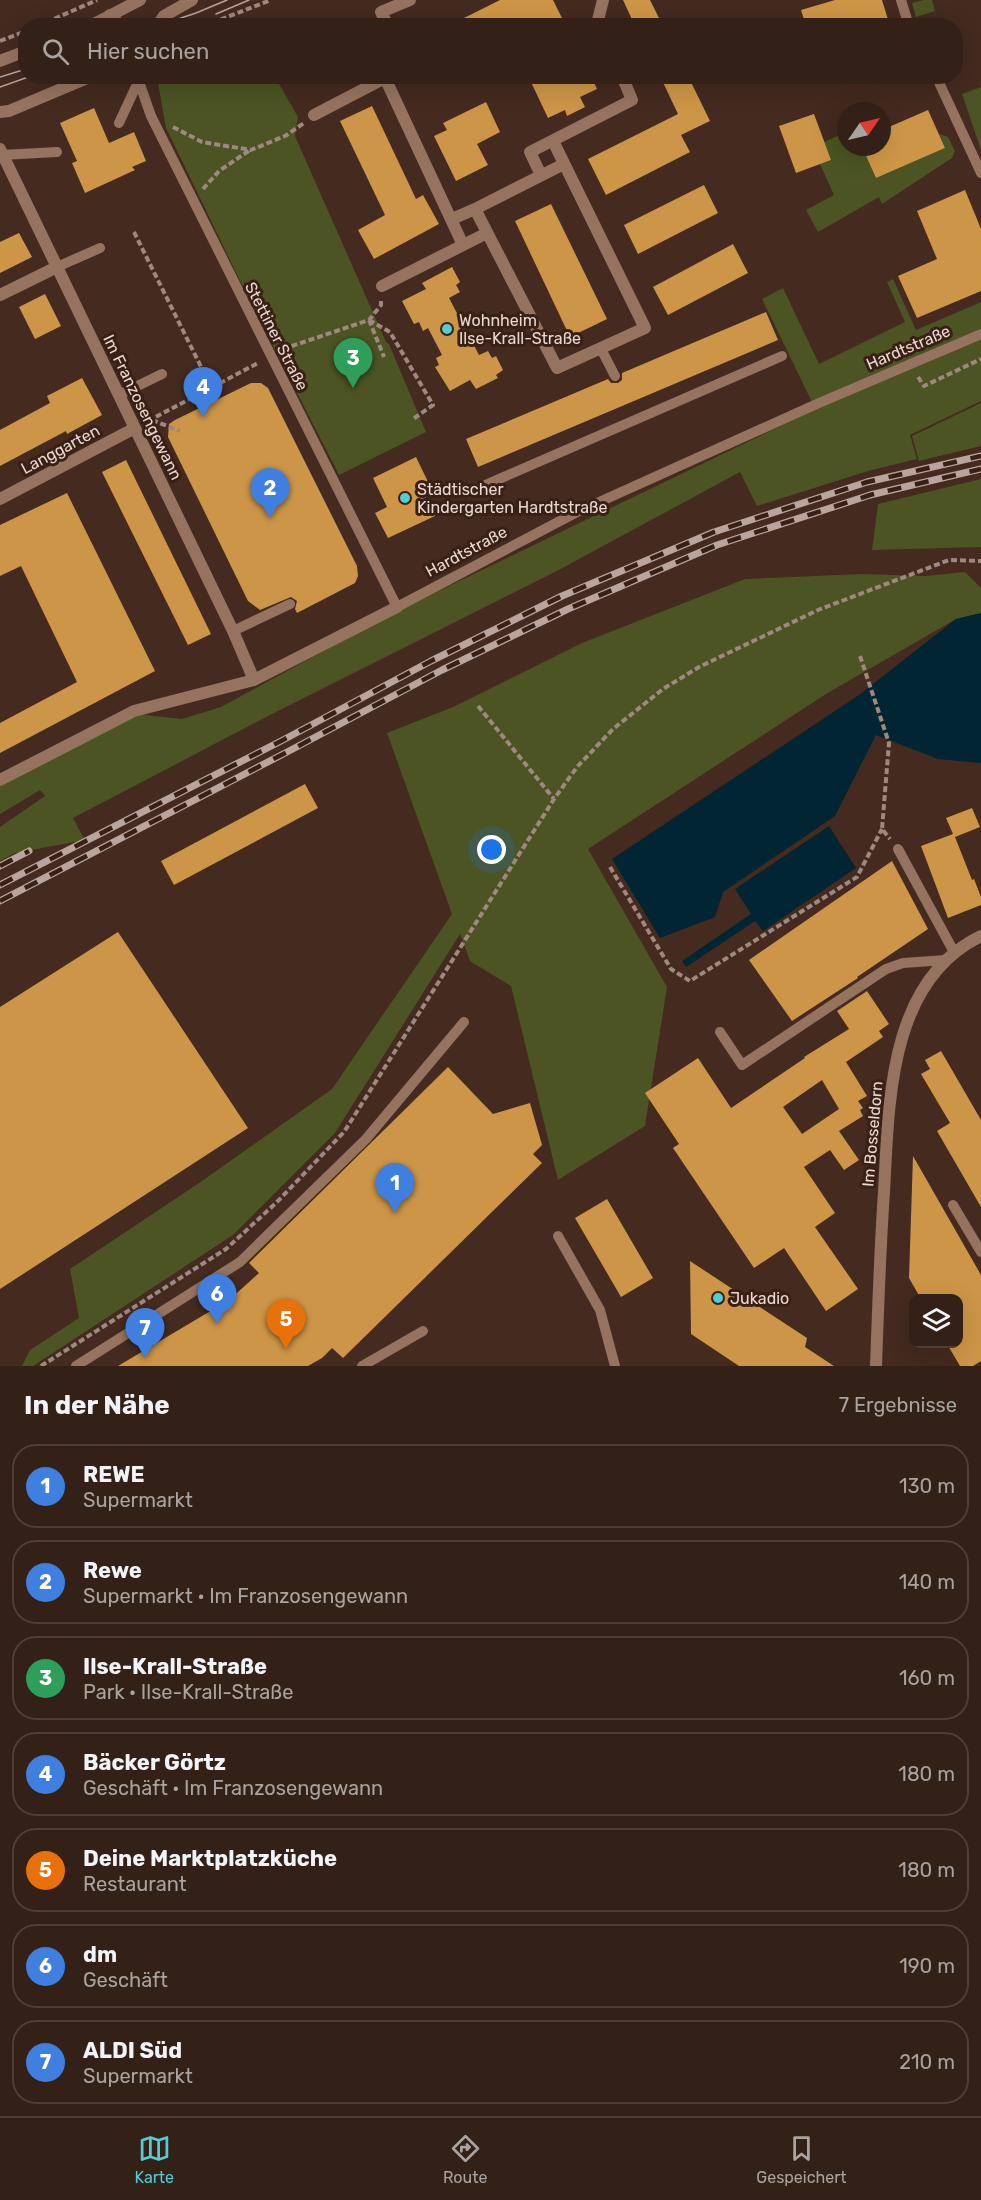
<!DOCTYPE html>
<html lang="de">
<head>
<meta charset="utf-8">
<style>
	:root { --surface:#332017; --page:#3b2820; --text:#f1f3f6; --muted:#a9a3a1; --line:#4e3e36; --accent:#52ccd5 }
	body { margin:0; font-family:Rubik,sans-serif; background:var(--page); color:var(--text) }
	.controls { position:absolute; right:18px; bottom:18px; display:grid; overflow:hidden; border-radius:12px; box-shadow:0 6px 24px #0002 }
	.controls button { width:54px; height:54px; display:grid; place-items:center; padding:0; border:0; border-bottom:2px solid var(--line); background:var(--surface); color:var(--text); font:30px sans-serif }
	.compass { position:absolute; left:837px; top:102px; width:54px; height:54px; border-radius:50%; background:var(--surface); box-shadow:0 6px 24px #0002; rotate:56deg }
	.you { position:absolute; left:492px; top:850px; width:21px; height:21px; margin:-15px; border:4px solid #fff; border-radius:50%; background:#1a73e8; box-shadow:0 0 0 9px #1a73e833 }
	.badge { display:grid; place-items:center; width:39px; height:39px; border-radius:50%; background:var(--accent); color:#fff; font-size:20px; font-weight:700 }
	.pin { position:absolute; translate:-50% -50px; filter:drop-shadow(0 2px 3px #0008) }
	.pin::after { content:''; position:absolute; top:32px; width:21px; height:18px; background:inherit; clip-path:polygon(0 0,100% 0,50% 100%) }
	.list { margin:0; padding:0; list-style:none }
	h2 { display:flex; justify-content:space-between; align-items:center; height:78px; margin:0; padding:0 24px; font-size:26px }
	h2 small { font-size:20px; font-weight:400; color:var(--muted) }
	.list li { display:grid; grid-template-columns:39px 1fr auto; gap:18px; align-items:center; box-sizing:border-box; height:84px; margin:0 12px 12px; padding:0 12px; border:2px solid var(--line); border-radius:24px }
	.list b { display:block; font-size:22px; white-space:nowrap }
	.list p { margin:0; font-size:20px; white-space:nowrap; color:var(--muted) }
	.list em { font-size:20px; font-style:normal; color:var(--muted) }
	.icon { flex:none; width:33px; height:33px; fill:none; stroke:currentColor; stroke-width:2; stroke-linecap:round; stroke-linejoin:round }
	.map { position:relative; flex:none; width:981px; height:1366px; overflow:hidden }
	.search { position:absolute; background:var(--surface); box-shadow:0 6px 24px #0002; left:18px; right:18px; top:18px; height:66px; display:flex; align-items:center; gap:15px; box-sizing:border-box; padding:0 21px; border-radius:24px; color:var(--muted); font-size:22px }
	.sheet { height:750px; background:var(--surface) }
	nav { display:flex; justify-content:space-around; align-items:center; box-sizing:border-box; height:84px; border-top:2px solid var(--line); background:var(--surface); font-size:16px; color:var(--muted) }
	nav a { display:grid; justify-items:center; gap:3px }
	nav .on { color:var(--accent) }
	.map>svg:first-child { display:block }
	.green { fill:#4b5422 }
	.water { fill:#022533 }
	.building { fill:#cd9547; fill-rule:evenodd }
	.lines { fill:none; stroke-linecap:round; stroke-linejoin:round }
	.path { stroke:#9e887f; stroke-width:4; stroke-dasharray:6 3; stroke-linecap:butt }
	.service { stroke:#95735f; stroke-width:10 }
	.minor { stroke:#95735f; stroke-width:12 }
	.tertiary { stroke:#95735f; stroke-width:12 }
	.tram { stroke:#b9a59d; stroke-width:1.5 }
	.rail-casing { stroke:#b9a59d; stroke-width:7 }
	.rail { stroke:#392015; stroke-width:4.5; stroke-dasharray:14; stroke-linecap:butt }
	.poi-dot { fill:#52ccd5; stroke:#392015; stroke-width:2 }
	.labels { text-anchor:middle; stroke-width:6; stroke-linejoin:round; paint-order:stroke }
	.poi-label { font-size:16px; fill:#ead8d1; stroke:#392015; text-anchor:start }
	.street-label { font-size:16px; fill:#ead8d1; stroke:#392015 }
</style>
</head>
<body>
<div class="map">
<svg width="981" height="1366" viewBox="0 0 981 1366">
	<rect width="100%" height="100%" fill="#442a1f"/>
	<!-- green -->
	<path class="green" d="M924 0H932L935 11 916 17 912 3Z
		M157 77H275L298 117 295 136 386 342 389 344 426 432 339 475 245 291 166 128Z
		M981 87V150L962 94Z
		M846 132V147H862L876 178 945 148 939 134 948 137 955 151 952 158 882 204 879 197 818 232 806 210 834 195 820 164 831 160 824 142Z
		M893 279 916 330 981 302V329L812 402 762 299 783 288 819 364 905 322 887 282Z
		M981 338V401L910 435 917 459 868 471 757 506 740 472 555 572 272 714 73 818 85 840 15 853 0 861V827L45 796 40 790 0 814V786L136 714 182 719 221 707 399 610 820 407Z
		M981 403V446L919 461 912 436Z
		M981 479V547L872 550 878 504Z
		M965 572 981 588V613L956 619 826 694 588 849 667 987 645 1126 558 1180 511 986 470 961 460 934 335 1133 233 1235 33 1366H22L30 1350 79 1318 70 1269 202 1181 332 1089 452 914 387 733 453 707 582 643 745 579 862 574 925 576Z"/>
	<!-- water -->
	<path class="water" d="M981 613V763L938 759 876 735 835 816 723 892 715 917 660 938 612 859 859 695 956 619Z
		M829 826 856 868 763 931 755 921 686 967 682 961 751 914 735 889Z"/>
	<!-- building -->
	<path class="building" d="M500 0H553L566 26H548L545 19 532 26H448Z
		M623 0H650L663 26H635Z
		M835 0H882L890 26H806L801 10Z
		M542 76H591L597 89 580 97 585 107 567 116 565 110 548 118 531 82Z
		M660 76H688L710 121 681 135 690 152 606 195 588 159 678 114Z
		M486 102 500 132 477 144 488 165 456 181 434 136 447 130 443 123Z
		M372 106 416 199 423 195 439 224 374 259 358 230 385 215 340 121Z
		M94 108 109 143 134 132 146 161 132 167 135 170 85 193 72 163 77 161 60 123Z
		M928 110 945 148 876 178 862 147H882V130Z
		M814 114 831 160 796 173 779 126Z
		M704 185 718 213 638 254 624 225Z
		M965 190 981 229V291L917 318 898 276 937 259 917 211Z
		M551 204 607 319 570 337 515 221Z
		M19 233 32 257 0 273V242Z
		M733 244 748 273 668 315 653 287Z
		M452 267 460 282 456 285 460 292 449 298 479 355 488 351 492 358 496 356 503 370 496 375 498 378 476 389 470 380 450 391 435 367 439 365 436 358 442 355 428 328 423 331 419 322 414 324 402 301 426 289 422 283Z
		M45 294 61 326 35 339 19 307Z
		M766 312 778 340 478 467 466 439 608 379 611 383H618L622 380V373Z
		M82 378 102 415 67 434 66 431 0 466V430L50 403 47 396Z
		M251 383H261L268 388 357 566 358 576 355 583 297 613 295 609 297 601 291 597 260 610 248 601 168 437 169 424 175 420Z
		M416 457 430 486 422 490 435 516 388 538 375 513 387 507 373 478Z
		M126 460 211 634 188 645 102 472Z
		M67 493 155 671 0 753V723L77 682 21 566 0 576V525Z
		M305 784 318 808 174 885 161 861Z
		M972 808 980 827 955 837 972 880 974 879 981 897V905L948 918 921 846 953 834 946 818Z
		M892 861 928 929 857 977 858 978 792 1021 749 960Z
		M118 932 248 1128 0 1289V1007Z
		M867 991 889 1024 879 1031 883 1037 846 1062 867 1096 858 1101 863 1108 860 1110 863 1116 839 1131 859 1160 844 1170 830 1150 804 1167 835 1213 815 1227 858 1289 826 1311 784 1248 754 1268 673 1148 679 1144 645 1093 698 1058 731 1108 805 1058 804 1057 849 1029 837 1011ZM822 1080 839 1109 802 1134 783 1107Z
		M941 1051 981 1120V1207L937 1131 950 1123 921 1074 930 1069 925 1060Z
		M448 1067 493 1114 530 1103 542 1145 533 1154 542 1163 343 1358 332 1348 322 1358 308 1366H118L229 1300 259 1273 249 1263Z
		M913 1156 981 1275V1361L973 1366H960L947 1344H958V1299H921L909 1278Z
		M607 1199 653 1278 621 1297 575 1218Z
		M690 1261 807 1338 805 1347 834 1366H739L691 1334Z"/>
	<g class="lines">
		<!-- path -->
		<path class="path" d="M38 26 97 0
			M204 26 271 0
			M0 41 26 31
			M173 127 202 142 251 150 285 136 304 123
			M203 189 219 171 250 150
			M134 232 217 399
			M369 320 390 332 433 405 413 419
			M369 320 384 357
			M283 349 369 320 381 305V299
			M918 377 924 386 981 359
			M152 420 180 431
			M148 421 258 363
			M860 656 889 743 882 829 890 839
			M478 706 554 799
			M610 867 671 969 690 981 857 877 882 829
			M41 1366 226 1249 276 1203 344 1132 554 799 577 767 613 729 663 689 699 667 818 610 949 560 981 561"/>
		<!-- service -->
		<path class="service" d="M901 0 909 26
			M137 76 151 116 397 607 577 512 819 403 981 334
			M936 76 981 173
			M119 123 138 82
			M2 155 57 152
			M57 267 100 248
			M601 349 615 376
			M119 395 162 374
			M467 493 782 356
			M233 631 290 604
			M898 849 954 952
			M720 1032 742 1065 886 969 903 963 946 960
			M953 1205 981 1252
			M558 1236 600 1310 615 1366
			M76 1366 240 1262 366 1139 464 1022
			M362 1366 423 1331"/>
		<!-- minor -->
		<path class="minor" d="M110 15 121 26
			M388 26 381 12 410 0
			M600 26 598 20 603 0
			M388 76 385 78 463 245
			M314 115 385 78
			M0 149 233 631 254 680
			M541 175 530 152 632 100 622 76
			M475 209 557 368 645 328 553 141
			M452 219 475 209 564 164
			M382 286 487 233
			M0 295 57 267
			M0 499 135 428
			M0 780 134 711 254 680 397 607
			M876 1366C878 1308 880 1250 884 1192 889 1103 888 981 981 936"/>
		<!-- tertiary -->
		<path class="tertiary" d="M90 26 140 0
			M157 26 164 16 192 0
			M0 61 26 51
			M0 112 9 111 92 76"/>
		<!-- tram -->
		<path class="tram" d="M216 14 249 0
			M157 26 196 13 227 0
			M0 77 26 69
			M0 87 31 76"/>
		<!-- rail casing -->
		<g class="rail-casing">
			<path id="rail" d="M0 866 29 851
				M0 885 283 740 431 661 562 596 714 532 867 482 981 456
				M0 901 289 751 442 670 568 609 717 545 870 495 981 469"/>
		</g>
		<!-- rail -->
		<use href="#rail" class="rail"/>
	</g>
	<!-- markers -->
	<g class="poi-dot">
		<circle cx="447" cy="329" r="6"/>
		<circle cx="405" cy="498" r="6"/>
		<circle cx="718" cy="1298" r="6"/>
	</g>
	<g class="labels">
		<!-- poi labels -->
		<g class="poi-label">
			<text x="459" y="326">Wohnheim<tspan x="459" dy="18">Ilse-Krall-Straße</tspan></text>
			<text x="417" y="495">Städtischer<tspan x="417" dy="18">Kindergarten Hardtstraße</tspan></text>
			<text x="730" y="1304">Jukadio</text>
		</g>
		<!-- street labels -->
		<g class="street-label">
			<text transform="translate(277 336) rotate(63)" y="6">Stettiner Straße</text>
			<text transform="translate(908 347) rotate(-23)" y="6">Hardtstraße</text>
			<text transform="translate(143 407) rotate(64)" y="6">Im Franzosengewann</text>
			<text transform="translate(60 449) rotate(-28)" y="6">Langgarten</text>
			<text transform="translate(466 551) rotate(-28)" y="6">Hardtstraße</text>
			<text transform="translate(872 1134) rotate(-85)" y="6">Im Bosseldorn</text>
		</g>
	</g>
</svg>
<div class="controls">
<button><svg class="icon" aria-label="layers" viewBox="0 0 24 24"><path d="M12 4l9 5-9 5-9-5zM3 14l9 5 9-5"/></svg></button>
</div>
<svg class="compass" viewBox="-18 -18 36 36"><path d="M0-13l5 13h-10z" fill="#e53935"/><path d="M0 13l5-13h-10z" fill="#a9a3a1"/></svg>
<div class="you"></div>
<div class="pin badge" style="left:395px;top:1213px;background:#3f7fe0">1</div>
<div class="pin badge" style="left:270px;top:518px;background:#3f7fe0">2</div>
<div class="pin badge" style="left:353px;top:388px;background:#2e9e5b">3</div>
<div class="pin badge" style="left:203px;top:417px;background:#3f7fe0">4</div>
<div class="pin badge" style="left:286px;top:1349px;background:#e8710a">5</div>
<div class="pin badge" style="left:217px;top:1324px;background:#3f7fe0">6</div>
<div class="pin badge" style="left:145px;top:1358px;background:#3f7fe0">7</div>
<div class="search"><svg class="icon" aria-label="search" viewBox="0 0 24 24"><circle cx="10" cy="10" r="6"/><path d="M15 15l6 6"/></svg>Hier suchen</div>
</div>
<section class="sheet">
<h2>In der Nähe<small>7 Ergebnisse</small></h2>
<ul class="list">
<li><span class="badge" style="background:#3f7fe0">1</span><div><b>REWE</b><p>Supermarkt</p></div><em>130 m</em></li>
<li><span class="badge" style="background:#3f7fe0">2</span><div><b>Rewe</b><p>Supermarkt · Im Franzosengewann</p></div><em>140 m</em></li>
<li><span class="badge" style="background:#2e9e5b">3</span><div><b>Ilse-Krall-Straße</b><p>Park · Ilse-Krall-Straße</p></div><em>160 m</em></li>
<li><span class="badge" style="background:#3f7fe0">4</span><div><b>Bäcker Görtz</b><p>Geschäft · Im Franzosengewann</p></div><em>180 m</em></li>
<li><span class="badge" style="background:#e8710a">5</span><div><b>Deine Marktplatzküche</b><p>Restaurant</p></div><em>180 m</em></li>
<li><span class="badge" style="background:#3f7fe0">6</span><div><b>dm</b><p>Geschäft</p></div><em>190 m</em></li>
<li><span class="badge" style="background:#3f7fe0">7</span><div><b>ALDI Süd</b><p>Supermarkt</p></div><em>210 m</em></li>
</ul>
</section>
<nav>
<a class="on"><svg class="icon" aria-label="map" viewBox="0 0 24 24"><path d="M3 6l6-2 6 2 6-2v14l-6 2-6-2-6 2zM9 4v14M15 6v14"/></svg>Karte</a>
<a><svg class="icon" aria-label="directions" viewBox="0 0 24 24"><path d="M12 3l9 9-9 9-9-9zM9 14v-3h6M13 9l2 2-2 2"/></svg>Route</a>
<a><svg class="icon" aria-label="saved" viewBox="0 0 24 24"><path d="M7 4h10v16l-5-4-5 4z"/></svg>Gespeichert</a>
</nav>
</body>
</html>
